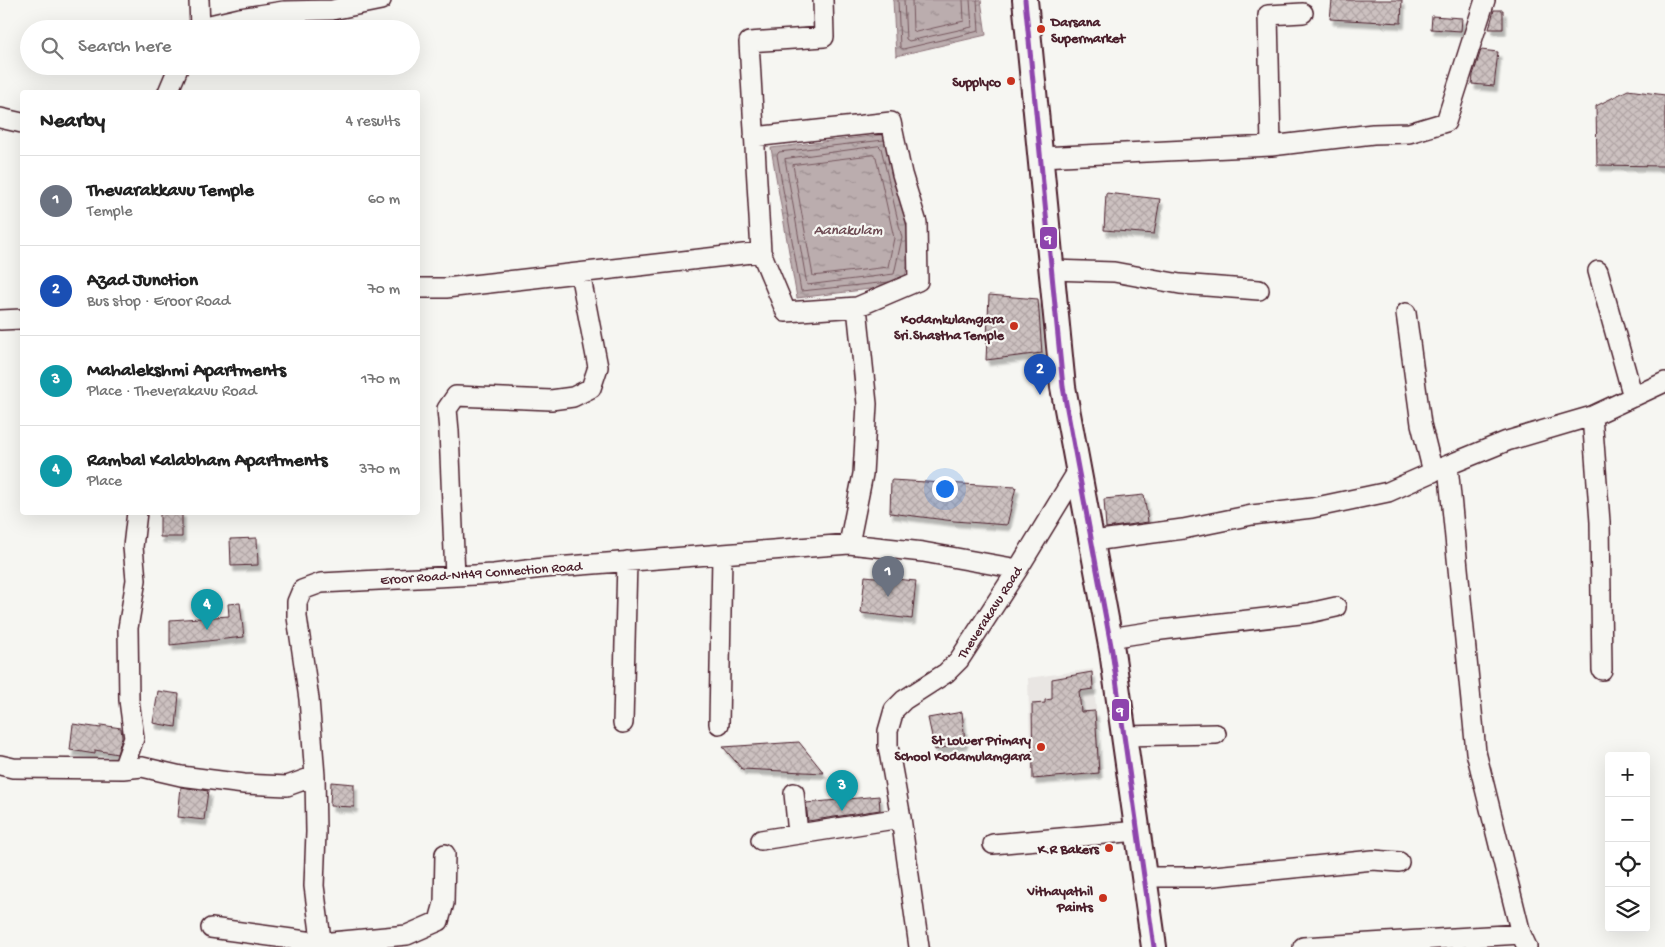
<!DOCTYPE html>
<html lang="en">
<head>
<meta charset="utf-8">
<style>
	:root { --surface:#fff; --page:#f6f6f6; --text:#222; --muted:#767676; --line:#e0e0e0; --accent:#c8321e }
	body { margin:0; font-family:"Gochi Hand",sans-serif; background:var(--page); color:var(--text) }
	.controls { position:absolute; right:15px; bottom:15px; display:grid; overflow:hidden; border-radius:5px; box-shadow:0 5px 20px #0002 }
	.controls button { width:45px; height:45px; display:grid; place-items:center; padding:0; border:0; border-bottom:1px solid var(--line); background:var(--surface); color:var(--text); font:25px sans-serif }
	.you { position:absolute; left:944px; top:488px; width:18px; height:18px; margin:-12px; border:4px solid #fff; border-radius:50%; background:#1a73e8; box-shadow:0 0 0 8px #1a73e833 }
	.badge { display:grid; place-items:center; width:32px; height:32px; border-radius:50%; background:var(--accent); color:#fff; font-size:16px; font-weight:700 }
	.pin { position:absolute; translate:-50% -41px; filter:drop-shadow(0 1px 2px #0008) }
	.pin::after { content:''; position:absolute; top:26px; width:18px; height:15px; background:inherit; clip-path:polygon(0 0,100% 0,50% 100%) }
	.list { margin:0; padding:0; list-style:none }
	h2 { display:flex; justify-content:space-between; align-items:center; height:65px; margin:0; padding:0 20px; font-size:21px }
	h2 small { font-size:16px; font-weight:400; color:var(--muted) }
	.list li { display:grid; grid-template-columns:32px 1fr auto; gap:15px; align-items:center; box-sizing:border-box; height:90px; padding:0 20px; border-top:1px solid var(--line) }
	.list b { display:block; font-size:19px; white-space:nowrap }
	.list p { margin:0; font-size:16px; white-space:nowrap; color:var(--muted) }
	.list em { font-size:16px; font-style:normal; color:var(--muted) }
	.icon { flex:none; width:28px; height:28px; fill:none; stroke:currentColor; stroke-width:2; stroke-linecap:round; stroke-linejoin:round }
	.map { position:relative; flex:none; width:1665px; height:947px; overflow:hidden }
	.search { position:absolute; background:var(--surface); box-shadow:0 5px 20px #0002; left:20px; top:20px; width:400px; height:55px; display:flex; align-items:center; gap:12px; box-sizing:border-box; padding:0 18px; border-radius:28px; color:var(--muted); font-size:19px }
	.panel { position:absolute; background:var(--surface); box-shadow:0 5px 20px #0002; left:20px; top:90px; width:400px; height:425px; border-radius:5px }
	.map>svg:first-child { display:block }
	.built { fill:#e9e6e3 }
	.water { fill:url(#water-ripples); stroke:#8e747a }
	.lines { fill:none; stroke-linecap:round; stroke-linejoin:round }
	.shore { stroke:#77585f; stroke-width:1 }
	.building { fill:url(#building-cross-hatch); stroke:#4a1f2b; filter:url(#shadow) }
	.minor-casing { stroke:#4a1f2b; stroke-width:22 }
	.major-casing { stroke:#4a1f2b; stroke-width:28 }
	.minor { stroke:#f6f6f2; stroke-width:19 }
	.major { stroke:#f6f6f2; stroke-width:24 }
	.bus-1-casing { stroke:#f6f6f2; stroke-width:9 }
	.bus-1 { stroke:#8e44ad; stroke-width:5 }
	.poi-dot { fill:#c8321e; stroke:#f6f6f2; stroke-width:2 }
	.labels { text-anchor:middle; stroke-width:4.5; stroke-linejoin:round; paint-order:stroke }
	.poi-label { font-size:14px; font-weight:bold; fill:#4a1f2b; stroke:#f6f6f2; text-anchor:end }
	.street-label { font-size:14px; fill:#4a1f2b; stroke:#f6f6f2 }
	.water-label { font-size:15px; font-style:italic; fill:#6c4a52; stroke:#f6f6f2 }
	.line-badge { stroke:#f6f6f2; stroke-width:2 }
	.badge-label { font-size:14px; text-anchor:middle; font-weight:bold; fill:#fff }
</style>
</head>
<body>
<div class="map">
<svg width="1665" height="947" viewBox="0 0 1665 947">
	<defs>
		<pattern id="water-ripples" width="26" height="14" patternUnits="userSpaceOnUse" patternTransform="scale(1.25)"><rect width="26" height="14" fill="#bbadae"/><path d="M2 4q2-2 4 0t4 0M15 11q2-2 4 0t4 0" fill="none" stroke="#9a8c8e"/></pattern>
		<pattern id="building-cross-hatch" width="8" height="8" patternUnits="userSpaceOnUse" patternTransform="scale(1.25)"><rect width="8" height="8" fill="#ccc1c0"/><path d="M0 0l8 8M0 8l8-8" fill="none" stroke="#b1a5a5"/></pattern>
		<filter id="shadow"><feDropShadow dx="3" dy="5.5" stdDeviation="1" flood-color="#0004"/></filter>
	</defs>
	<rect width="100%" height="100%" fill="#f6f6f2"/>
	<filter id="ink" filterUnits="userSpaceOnUse"><feTurbulence type="fractalNoise" baseFrequency=".02" numOctaves="2"/><feDisplacementMap in="SourceGraphic" scale="10" xChannelSelector="R" yChannelSelector="G"/><feConvolveMatrix kernelMatrix="1 2 1 2 8 2 1 2 1" color-interpolation-filters="sRGB"/></filter>
	<g filter="url(#ink)">
		<!-- built -->
		<path class="built" d="M1093 669 1101 776 1031 781 1028 678Z"/>
		<!-- water -->
		<path class="water" d="M893 0H981L986 35 896 56Z
			M889 134 914 238 903 285 797 298 771 148Z"/>
		<g class="lines">
			<!-- shore -->
			<path class="shore" d="M898 0 900 47 903 49 979 31 977 0
				M904 0 906 39 909 41 972 27 970 0
				M912 0 913 30 916 32 964 21 963 0
				M884 140 779 152 777 155 801 291 889 282
				M879 146 881 148 902 238 894 274 807 285 785 159Z
				M873 155 876 157 894 238 888 267 813 276 793 165Z"/>
		</g>
		<!-- building -->
		<path class="building" d="M1332 0H1402L1401 23 1330 19Z
			M1494 10H1503V29H1489Z
			M1432 16 1462 18 1461 31 1431 29Z
			M1481 50 1498 52 1494 86 1472 84 1473 75Z
			M1628 90 1665 95V166L1597 165 1596 106Z
			M1106 193 1160 199 1154 234 1104 230Z
			M989 295 1038 299 1042 353 986 360Z
			M891 480 1016 487 1007 525 954 521 890 513Z
			M1144 495 1148 522 1106 528 1104 499Z
			M160 512H182V537H160Z
			M257 538 258 565 231 566 230 539Z
			M865 576 916 581 912 619 861 613Z
			M240 603 244 637 170 645V620L229 616 228 604Z
			M1092 672 1093 689 1079 691 1081 712 1095 711 1099 773 1033 779 1032 704 1045 703V700L1052 699V679Z
			M158 691 179 694 176 727 153 723Z
			M962 712 965 742 935 750 928 718Z
			M73 724 101 728V725L121 728 122 737 117 754 95 750V754L70 750Z
			M799 742 824 773 742 769 723 747Z
			M331 782 354 784V807L330 806Z
			M181 787 208 791 204 820 178 817Z
			M879 796 880 810 808 821 806 803Z"/>
		<g class="lines">
			<!-- minor casing -->
			<g class="minor-casing">
				<path id="minor" d="M199 0 200 29
					M823 0 824 37 749 42 761 252 786 312 857 307 867 404 863 474 849 544
					M201 27 240 18 284 11 332 10 381 0
					M168 92 179 66
					M0 118 22 123
					M754 137 891 122 902 174 917 223 918 281 857 307
					M1271 146 1373 134 1409 133 1446 122 1485 0
					M1041 157 1271 146 1268 15 1303 13
					M1052 270 1114 272 1180 284 1259 290
					M1598 271 1633 397
					M418 288H446L761 252
					M0 320 22 319
					M1592 416 1600 522 1602 670
					M1448 466 1476 752 1521 934 1527 947
					M1436 470 1507 441 1592 416 1665 382
					M1093 541 1183 529 1252 515 1312 508 1388 492 1433 472 1421 424 1406 313
					M455 576 449 431 447 409 456 396 551 400 573 397 591 388 598 367 580 273
					M1110 638 1161 630 1309 613 1336 607
					M623 723 627 561
					M719 724 722 555
					M1124 736 1216 734
					M0 765 13 768 123 769 134 738 129 700 128 628 136 580 133 547 137 512
					M123 769 142 767 181 776 244 784 287 786 315 776
					M794 793 798 834
					M761 840 901 818
					M993 844 1138 831
					M1144 877H1205L1373 860 1399 862
					M211 928 321 943 407 935 439 921 444 903 445 854
					M322 947 314 886 316 832 315 776 309 699 297 617V602L302 590 321 583 494 574 543 568 849 544 923 552 1018 569
					M919 947 901 818 888 746V731L894 710 904 700 946 673 959 660 1018 569 1079 469
					M1303 947 1521 934"/>
			</g>
			<!-- major casing -->
			<g class="major-casing">
				<path id="major" d="M1025 0 1063 387 1112 651 1154 947"/>
			</g>
			<!-- minor -->
			<use href="#minor" class="minor"/>
			<!-- major -->
			<use href="#major" class="major"/>
			<!-- bus-1 casing -->
			<g class="bus-1-casing">
				<path id="bus-1" d="M1025 0 1063 387 1112 651 1154 947"/>
			</g>
			<!-- bus-1 -->
			<use href="#bus-1" class="bus-1"/>
		</g>
	</g>
	<!-- markers -->
	<g class="poi-dot">
		<circle cx="1041" cy="29" r="5"/>
		<circle cx="1011" cy="81" r="5"/>
		<circle cx="1014" cy="326" r="5"/>
		<circle cx="1041" cy="747" r="5"/>
		<circle cx="1109" cy="848" r="5"/>
		<circle cx="1103" cy="898" r="5"/>
	</g>
	<g class="labels">
		<!-- poi labels -->
		<g class="poi-label">
			<text x="1051" y="26" text-anchor="start">Darsana<tspan x="1051" dy="16">Supermarket</tspan></text>
			<text x="1001" y="86">Supplyco</text>
			<text x="1004" y="323">Kodamkulamgara<tspan x="1004" dy="16">Sri.Shastha Temple</tspan></text>
			<text x="1031" y="744">St Lower Primary<tspan x="1031" dy="16">School Kodamulamgara</tspan></text>
			<text x="1099" y="853">K.R Bakers</text>
			<text x="1093" y="895">Vithayathil<tspan x="1093" dy="16">Paints</tspan></text>
		</g>
		<!-- street labels -->
		<g class="street-label">
			<text transform="translate(481 572) rotate(-4)" y="5">Eroor Road-NH49 Connection Road</text>
			<text transform="translate(989 612) rotate(-57)" y="5">Theverakavu Road</text>
		</g>
		<!-- water labels -->
		<g class="water-label">
			<text x="848" y="234">Aanakulam</text>
		</g>
	</g>
	<g class="line-badge">
		<rect x="1039" y="226" width="19" height="24" rx="5" fill="#8e44ad"/>
		<rect x="1111" y="698" width="19" height="24" rx="5" fill="#8e44ad"/>
	</g>
	<g class="badge-label">
		<text x="1048" y="243">9</text>
		<text x="1120" y="715">9</text>
	</g>
</svg>
<div class="controls">
<button>+</button>
<button>−</button>
<button><svg class="icon" aria-label="locate" viewBox="0 0 24 24"><circle cx="12" cy="12" r="6"/><path d="M12 2v4M12 18v4M2 12h4M18 12h4"/></svg></button>
<button><svg class="icon" aria-label="layers" viewBox="0 0 24 24"><path d="M12 4l9 5-9 5-9-5zM3 14l9 5 9-5"/></svg></button>
</div>
<div class="you"></div>
<div class="pin badge" style="left:888px;top:597px;background:#6b7280">1</div>
<div class="pin badge" style="left:1040px;top:395px;background:#1a4fb4">2</div>
<div class="pin badge" style="left:842px;top:811px;background:#0f9aa8">3</div>
<div class="pin badge" style="left:207px;top:630px;background:#0f9aa8">4</div>
<div class="search"><svg class="icon" aria-label="search" viewBox="0 0 24 24"><circle cx="10" cy="10" r="6"/><path d="M15 15l6 6"/></svg>Search here</div>
<section class="panel">
<h2>Nearby<small>4 results</small></h2>
<ul class="list">
<li><span class="badge" style="background:#6b7280">1</span><div><b>Thevarakkavu Temple</b><p>Temple</p></div><em>60 m</em></li>
<li><span class="badge" style="background:#1a4fb4">2</span><div><b>Azad Junction</b><p>Bus stop · Eroor Road</p></div><em>70 m</em></li>
<li><span class="badge" style="background:#0f9aa8">3</span><div><b>Mahalekshmi Apartments</b><p>Place · Theverakavu Road</p></div><em>170 m</em></li>
<li><span class="badge" style="background:#0f9aa8">4</span><div><b>Rambal Kalabham Apartments</b><p>Place</p></div><em>370 m</em></li>
</ul>
</section>
</div>
</body>
</html>
